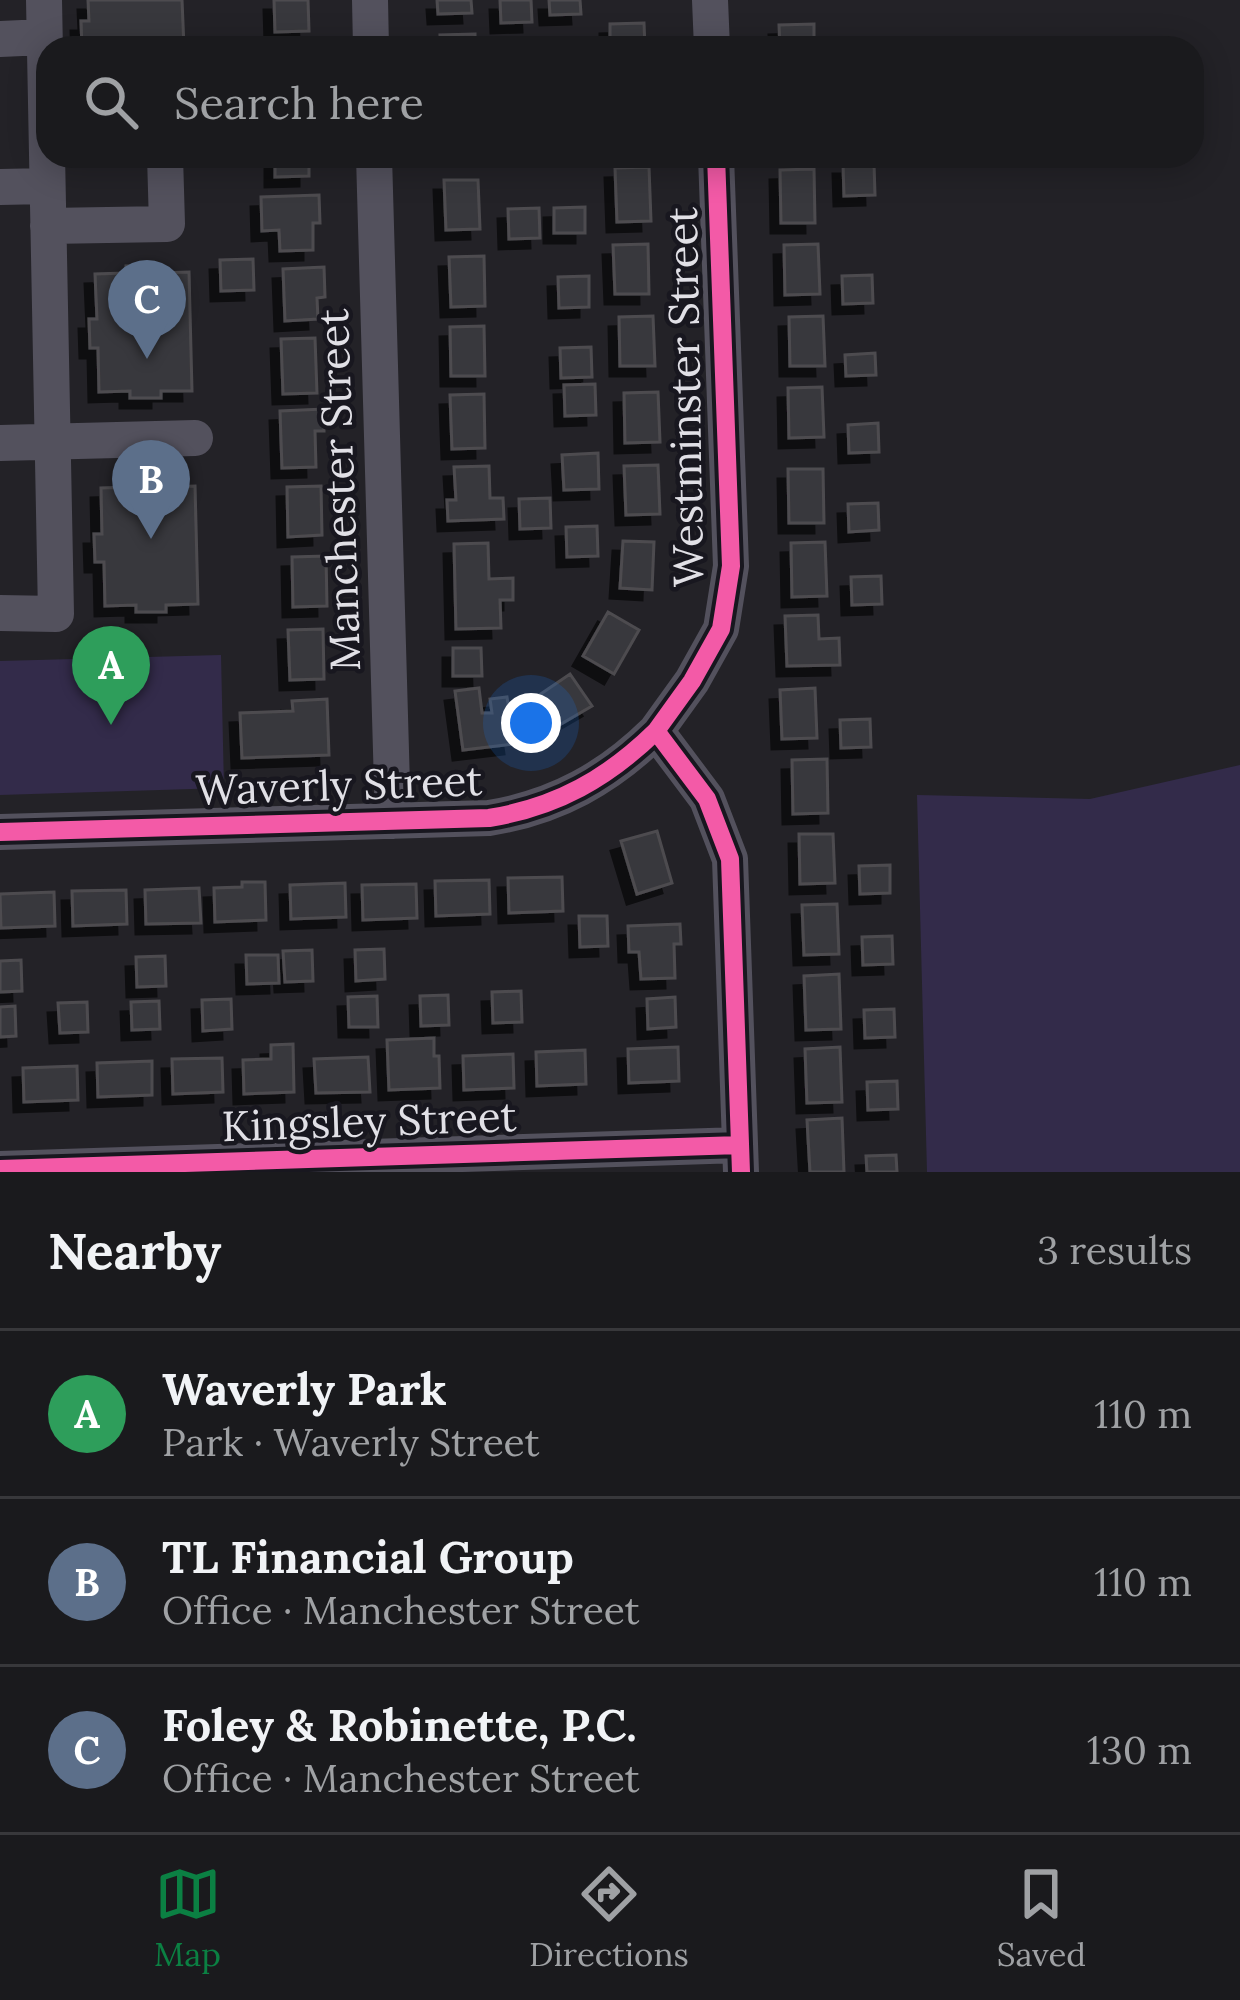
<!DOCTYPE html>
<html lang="en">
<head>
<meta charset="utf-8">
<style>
	:root { --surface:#1a1a1d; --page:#232326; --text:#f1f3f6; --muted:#9fa1a4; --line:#38383b; --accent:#0b8043 }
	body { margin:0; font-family:Lora,serif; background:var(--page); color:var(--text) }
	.you { position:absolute; left:531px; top:723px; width:42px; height:42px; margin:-30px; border:9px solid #fff; border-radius:50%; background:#1a73e8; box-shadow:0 0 0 18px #1a73e833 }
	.badge { display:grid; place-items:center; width:78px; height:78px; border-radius:50%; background:var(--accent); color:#fff; font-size:39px; font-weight:700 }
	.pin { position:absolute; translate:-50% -99px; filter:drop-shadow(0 3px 6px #0008) }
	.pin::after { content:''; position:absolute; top:63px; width:42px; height:36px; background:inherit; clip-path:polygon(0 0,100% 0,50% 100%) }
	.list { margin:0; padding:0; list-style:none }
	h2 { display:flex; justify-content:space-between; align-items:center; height:156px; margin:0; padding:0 48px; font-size:51px }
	h2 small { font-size:39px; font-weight:400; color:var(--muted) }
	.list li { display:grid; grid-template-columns:78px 1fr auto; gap:36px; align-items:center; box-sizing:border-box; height:168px; padding:0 48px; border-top:3px solid var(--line) }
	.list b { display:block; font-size:45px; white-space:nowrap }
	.list p { margin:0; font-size:39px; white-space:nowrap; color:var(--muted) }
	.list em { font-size:39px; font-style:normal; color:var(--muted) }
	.icon { flex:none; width:66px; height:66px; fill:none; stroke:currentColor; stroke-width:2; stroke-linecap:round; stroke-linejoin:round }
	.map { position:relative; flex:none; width:1240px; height:1172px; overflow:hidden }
	.search { position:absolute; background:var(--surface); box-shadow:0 6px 30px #0003; left:36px; right:36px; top:36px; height:132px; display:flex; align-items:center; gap:30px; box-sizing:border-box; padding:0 42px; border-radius:36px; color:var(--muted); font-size:45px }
	.sheet { height:660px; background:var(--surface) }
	nav { display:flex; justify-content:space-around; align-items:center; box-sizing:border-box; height:168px; border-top:3px solid var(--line); background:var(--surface); font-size:33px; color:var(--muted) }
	nav a { display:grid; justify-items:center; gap:6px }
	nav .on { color:var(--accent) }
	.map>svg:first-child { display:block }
	.green { fill:#332b4a }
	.building { fill:#39383c; stroke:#4d4c50; stroke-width:3; filter:url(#shadow) }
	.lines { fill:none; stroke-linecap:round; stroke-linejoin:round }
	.minor { stroke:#53515d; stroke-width:36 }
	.cycleway-casing { stroke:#18171f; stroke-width:26 }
	.cycleway { stroke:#f35aa7; stroke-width:18 }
	.labels { text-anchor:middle; stroke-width:9; stroke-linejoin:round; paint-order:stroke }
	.street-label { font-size:42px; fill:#e1e0e6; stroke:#18171f }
</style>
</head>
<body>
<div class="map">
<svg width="1240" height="1172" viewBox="0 0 1240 1172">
	<defs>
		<filter id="shadow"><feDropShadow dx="-10" dy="10" stdDeviation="0" flood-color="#0009"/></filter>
	</defs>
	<rect width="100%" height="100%" fill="#232227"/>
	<!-- green -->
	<path class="green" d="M221 655 224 788 0 795V661Z
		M1240 765V1172H927L917 795 1090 799Z"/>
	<!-- building -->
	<path class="building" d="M88 0H182L184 48H82L81 21H89Z
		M274 0H308L309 31 275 32Z
		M437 0H471L472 13 438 14Z
		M500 0H531L532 22 501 23Z
		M549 0H580L581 14 550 15Z
		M644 23 645 48H610V24Z
		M814 24V48H780L779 25Z
		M475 34V48H441L440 35Z
		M275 156H309V176L275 177Z
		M843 164H874L875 195 844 196Z
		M649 167 651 221 617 222 615 168Z
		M814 169 815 223H781L780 170Z
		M444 180H478L480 229 446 230Z
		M319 195 320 223H313V250L280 251 279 230 262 231 261 197Z
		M585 207V233H554V208Z
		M539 208 540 238 509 239 508 209Z
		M648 244 649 294H615L613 245Z
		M818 244 820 294 785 295 784 245Z
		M484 256 485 306 451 307 449 257Z
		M253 259 254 290 221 291 220 260Z
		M157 265 158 273 189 272 192 391H161V398H130V391L99 392 98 348H90L89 319H97L95 274 126 273V266Z
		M324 267 325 297 317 298 318 319 285 321 283 269Z
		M872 275 873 303 843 304 842 276Z
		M589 276V307L559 308 558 277Z
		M653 316 655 366H620L619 317Z
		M823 316 825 366H790L789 317Z
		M484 326 485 376H451L450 327Z
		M315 338 317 393 283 394 281 339Z
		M591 347 592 377 561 378 560 348Z
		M875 353 876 375 846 376 845 355Z
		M595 384 596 415 565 416 564 385Z
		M822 387 824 437 789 438 788 388Z
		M658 392 660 442 625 443 624 393Z
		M484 394 485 448 452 449 450 395Z
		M324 409V431H315L316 467 282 468 280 411Z
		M878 423 879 452 849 453 848 425Z
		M598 453 599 489 564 490 562 455Z
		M658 465 660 514 626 515 624 466Z
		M489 466 490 498H503L504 519 448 521 447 500H456L454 467Z
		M788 469H823L824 523H789Z
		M163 479V487L195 486 198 604 166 605V612H136V605L105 606 104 562H95L94 534H102L101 488 132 487V480Z
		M321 486 322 535 288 537 287 487Z
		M550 498 551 528 520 529 519 499Z
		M878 503 879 530 849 532 848 504Z
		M597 526 598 556 567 557 566 527Z
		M623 541 654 542 652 590 620 588Z
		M825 542 827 596 792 597 791 543Z
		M488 543 489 579 513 578V600H500L501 628 456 629 454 544Z
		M326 556 327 606 293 607 292 557Z
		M881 576 882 604 852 605 851 577Z
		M608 612 639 630 614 674 583 656Z
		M818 615 819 639 839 638 840 665 787 666 785 616Z
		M323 629 324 679 290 680 288 630Z
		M453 648H481L482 676H453Z
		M570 674 592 706 549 731 529 702Z
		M479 688 482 713H492L490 699 507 697 514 744 463 750 455 691Z
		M815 688 817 738 782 739 780 690Z
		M327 699 329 755 242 758 240 713 293 711 292 701Z
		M870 719 871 747 841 748 840 720Z
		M827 759 828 813 793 814 792 760Z
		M657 831 672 883 637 894 621 841Z
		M799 834H833L835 883 800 884Z
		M890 865V893L860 894 859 866Z
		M562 877 563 911 509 913 508 878Z
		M489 880 490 914 436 916 435 881Z
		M242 882H265L266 920 215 922 214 888 242 887Z
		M345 883 346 917 291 919 290 885Z
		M416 884 417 918 363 920 362 885Z
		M199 888 201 923 146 924 145 890Z
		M126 890 127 924 73 926 72 891Z
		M54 892 55 926 1 928 0 894Z
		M837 904 839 954 804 955 802 905Z
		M579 916H607L608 946 580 947Z
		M680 924 681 944H674L675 978 641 979 639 952H629L628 926Z
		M892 936 893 964 863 965 862 937Z
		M384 949 385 979 356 981 355 950Z
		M312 950 313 981 285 982 283 951Z
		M246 955H278L279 983 247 984Z
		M165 956 166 986 137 987 136 957Z
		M21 960 22 991 0 992V961Z
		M839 974 841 1029 806 1030 804 976Z
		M521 991 522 1022 493 1023 492 992Z
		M448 995 449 1025 421 1026 420 996Z
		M377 996 378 1027H349L348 997Z
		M675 997 676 1027 648 1029 647 999Z
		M231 999 232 1029 203 1031 202 1000Z
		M159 1001 160 1029 132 1030 131 1002Z
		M87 1002 88 1032 60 1033 58 1003Z
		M15 1006 16 1036 0 1037V1007Z
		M894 1009 895 1037 865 1038 864 1010Z
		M434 1038V1056H439L440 1088 389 1090 387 1040Z
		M293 1044 294 1092 244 1094 243 1060 271 1059V1045Z
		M678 1047 679 1081 629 1083 628 1049Z
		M840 1047 842 1102 807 1103 805 1049Z
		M585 1050 586 1084 537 1086 536 1052Z
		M513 1054 514 1088 464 1090 463 1056Z
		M368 1057 370 1092 316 1093 314 1059Z
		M222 1058 223 1092 173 1094 172 1059Z
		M152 1061V1095L98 1097 97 1063Z
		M77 1066 78 1100 24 1102 23 1068Z
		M897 1081 898 1109 868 1110 867 1082Z
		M842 1118 844 1172H810L807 1120Z
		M896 1155 897 1172H867L866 1156Z"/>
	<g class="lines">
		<!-- minor -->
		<path class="minor" d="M370 0 371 48
			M710 0 712 48
			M0 39 44 37
			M374 156 393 821
			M716 156 731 566 721 629 692 681 656 731 707 799 730 859 741 1172
			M0 187 47 186
			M48 226 167 224 165 156
			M0 443 195 438
			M0 613 56 614 44 0
			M0 832 489 818C557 807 608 778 656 731
			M0 1169 740 1145"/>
		<!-- cycleway casing -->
		<g class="cycleway-casing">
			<path id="cycleway" d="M716 156 731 566 721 629 692 681 656 731 707 799 730 859 741 1172
				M0 832 489 818C557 807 608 778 656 731
				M0 1169 740 1145"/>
		</g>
		<!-- cycleway -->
		<use href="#cycleway" class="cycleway"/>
	</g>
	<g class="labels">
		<!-- street labels -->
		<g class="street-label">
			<text transform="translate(685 397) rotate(-91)" y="15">Westminster Street</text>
			<text transform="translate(339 490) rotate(-92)" y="15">Manchester Street</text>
			<text transform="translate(339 785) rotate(-2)" y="15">Waverly Street</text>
			<text transform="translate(369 1121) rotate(-2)" y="15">Kingsley Street</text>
		</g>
	</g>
</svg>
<div class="you"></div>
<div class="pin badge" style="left:111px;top:725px;background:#2e9e5b">A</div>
<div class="pin badge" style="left:151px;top:539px;background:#5c6f8a">B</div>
<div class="pin badge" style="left:147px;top:359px;background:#5c6f8a">C</div>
<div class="search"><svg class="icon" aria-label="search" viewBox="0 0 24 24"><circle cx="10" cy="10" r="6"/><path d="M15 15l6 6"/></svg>Search here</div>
</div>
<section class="sheet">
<h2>Nearby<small>3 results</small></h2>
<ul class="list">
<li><span class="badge" style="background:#2e9e5b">A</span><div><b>Waverly Park</b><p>Park · Waverly Street</p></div><em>110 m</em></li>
<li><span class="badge" style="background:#5c6f8a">B</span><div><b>TL Financial Group</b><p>Office · Manchester Street</p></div><em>110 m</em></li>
<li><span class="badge" style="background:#5c6f8a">C</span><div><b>Foley &amp; Robinette, P.C.</b><p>Office · Manchester Street</p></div><em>130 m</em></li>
</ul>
</section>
<nav>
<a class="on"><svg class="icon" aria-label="map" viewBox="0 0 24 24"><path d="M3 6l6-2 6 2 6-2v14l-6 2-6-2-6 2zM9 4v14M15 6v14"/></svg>Map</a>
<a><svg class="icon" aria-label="directions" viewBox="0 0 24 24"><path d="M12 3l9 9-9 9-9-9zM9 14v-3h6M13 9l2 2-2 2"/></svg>Directions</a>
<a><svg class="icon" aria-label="saved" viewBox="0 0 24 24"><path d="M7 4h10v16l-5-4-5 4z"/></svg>Saved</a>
</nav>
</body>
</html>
